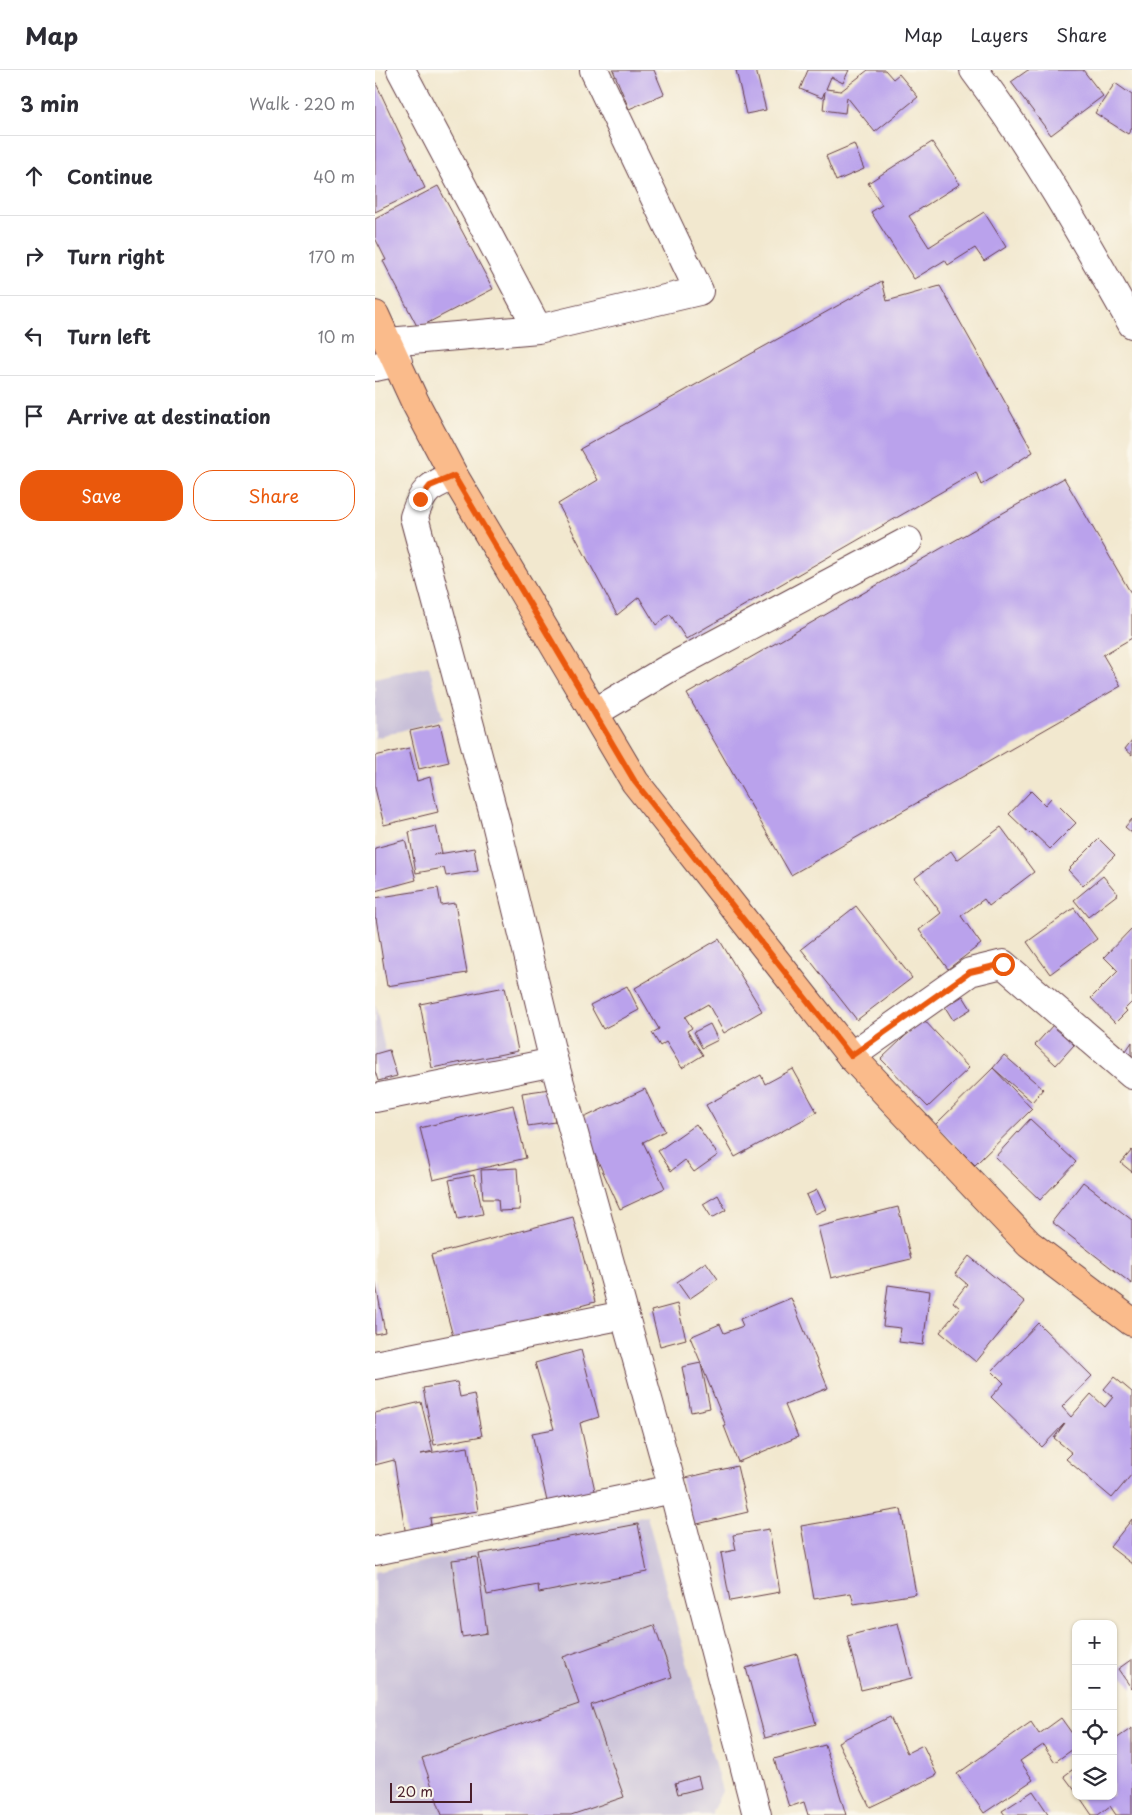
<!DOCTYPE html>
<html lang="en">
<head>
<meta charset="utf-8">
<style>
	:root { --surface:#fff; --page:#f2f2f3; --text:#2b2b33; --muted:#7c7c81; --line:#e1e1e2; --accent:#ea580c }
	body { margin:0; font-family:"Playpen Sans",sans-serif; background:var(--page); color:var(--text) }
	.controls { position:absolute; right:15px; bottom:15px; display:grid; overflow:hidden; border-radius:10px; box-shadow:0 1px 4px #0004 }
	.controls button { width:45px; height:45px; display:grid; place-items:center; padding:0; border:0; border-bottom:1px solid var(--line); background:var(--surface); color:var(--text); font:25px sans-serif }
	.scale { position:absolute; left:15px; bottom:12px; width:82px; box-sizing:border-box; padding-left:5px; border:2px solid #4a1f2b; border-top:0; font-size:14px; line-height:18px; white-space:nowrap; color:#4a1f2b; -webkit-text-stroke:4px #fbf7ec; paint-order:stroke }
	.stop { position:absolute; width:15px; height:15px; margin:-11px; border:4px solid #ea580c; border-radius:50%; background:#fff }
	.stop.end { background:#ea580c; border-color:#fff; box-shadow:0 1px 5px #0008 }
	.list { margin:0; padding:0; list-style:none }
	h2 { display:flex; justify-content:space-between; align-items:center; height:65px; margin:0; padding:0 20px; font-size:21px }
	h2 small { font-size:16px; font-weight:400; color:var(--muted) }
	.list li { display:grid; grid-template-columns:32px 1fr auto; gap:15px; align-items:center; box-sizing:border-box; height:80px; padding:0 20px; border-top:1px solid var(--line) }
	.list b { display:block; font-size:19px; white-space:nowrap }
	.list em { font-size:16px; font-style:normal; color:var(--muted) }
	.actions { display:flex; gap:10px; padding:15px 20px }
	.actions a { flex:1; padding:11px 0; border:1px solid var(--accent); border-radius:20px; text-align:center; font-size:18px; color:var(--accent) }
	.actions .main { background:var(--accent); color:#fff }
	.icon { flex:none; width:28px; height:28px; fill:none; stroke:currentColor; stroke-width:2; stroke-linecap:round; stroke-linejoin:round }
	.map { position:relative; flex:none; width:757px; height:1745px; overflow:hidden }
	header { display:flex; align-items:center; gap:30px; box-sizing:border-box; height:70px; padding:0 25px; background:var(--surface); border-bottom:1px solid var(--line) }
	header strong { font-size:24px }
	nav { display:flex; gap:28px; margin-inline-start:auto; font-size:18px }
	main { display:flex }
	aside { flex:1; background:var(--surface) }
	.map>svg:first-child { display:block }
	.industrial { fill:#c8bfd8 }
	.building { fill:#baa2ec }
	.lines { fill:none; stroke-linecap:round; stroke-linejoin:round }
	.minor-casing { stroke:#633d44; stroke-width:30 }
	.major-casing { stroke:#633d44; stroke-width:30 }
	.minor { stroke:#fff; stroke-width:28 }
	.major { stroke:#fabb8b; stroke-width:28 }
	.route { stroke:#ea580c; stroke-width:6 }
</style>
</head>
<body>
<header>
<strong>Map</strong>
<nav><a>Map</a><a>Layers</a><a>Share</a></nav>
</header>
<main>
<aside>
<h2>3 min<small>Walk · 220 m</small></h2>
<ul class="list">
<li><svg class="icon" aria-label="ahead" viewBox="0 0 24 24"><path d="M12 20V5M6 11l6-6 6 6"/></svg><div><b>Continue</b></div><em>40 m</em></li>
<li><svg class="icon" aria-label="right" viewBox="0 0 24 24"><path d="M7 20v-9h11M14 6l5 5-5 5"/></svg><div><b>Turn right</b></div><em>170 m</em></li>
<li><svg class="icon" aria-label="left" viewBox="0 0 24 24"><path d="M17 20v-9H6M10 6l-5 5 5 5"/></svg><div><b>Turn left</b></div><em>10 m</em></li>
<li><svg class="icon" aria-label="arrive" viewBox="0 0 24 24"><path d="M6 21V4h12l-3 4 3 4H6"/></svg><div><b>Arrive at destination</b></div></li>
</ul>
<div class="actions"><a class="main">Save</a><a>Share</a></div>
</aside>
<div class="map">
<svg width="757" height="1745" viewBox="0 0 757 1745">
	<rect width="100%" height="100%" fill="#fbf7ec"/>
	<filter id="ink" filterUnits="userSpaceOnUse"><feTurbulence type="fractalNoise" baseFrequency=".02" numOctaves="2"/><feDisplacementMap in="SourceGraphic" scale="10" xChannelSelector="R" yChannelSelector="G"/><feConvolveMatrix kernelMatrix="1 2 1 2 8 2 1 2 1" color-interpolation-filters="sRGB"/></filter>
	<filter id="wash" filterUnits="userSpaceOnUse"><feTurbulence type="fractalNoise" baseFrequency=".0096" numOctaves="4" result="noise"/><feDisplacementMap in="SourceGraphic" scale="20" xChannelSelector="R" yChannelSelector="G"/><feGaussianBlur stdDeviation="1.12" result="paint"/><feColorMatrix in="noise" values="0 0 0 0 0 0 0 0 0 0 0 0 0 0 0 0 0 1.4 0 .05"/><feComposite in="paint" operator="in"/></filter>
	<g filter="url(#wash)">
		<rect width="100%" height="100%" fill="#f2e8cf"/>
		<!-- industrial -->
		<path class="industrial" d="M54 596 68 649 0 668V608Z
			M0 935 16 1006 0 1009Z
			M272 1446 347 1721 337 1742 338 1745H0V1502Z"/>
		<g id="blocks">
			<!-- building -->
			<path class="building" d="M238 0H279L289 24 254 39Z
				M361 0H381L391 40 371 44Z
				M433 0H474L468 13 456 7 451 19 466 21 493 0H510L518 9 524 4 543 27 500 62 472 27 470 43 448 40 450 21 447 28 425 19Z
				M653 0H708L728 26 676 65 636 12Z
				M0 11 50 118 0 142Z
				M740 13 757 25V58L753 64 720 43Z
				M557 72 585 114 534 146 554 177 609 142 631 177 609 191 600 178 573 195 570 190 539 209 496 142 507 135 493 113Z
				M479 74 489 99 461 111 451 86Z
				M63 116 118 219 43 258 8 191 11 190 0 168V149Z
				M507 211 512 231 565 216 658 382 606 415 601 402 311 569 295 544 281 555 264 527 242 545 183 434 223 410 205 379Z
				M689 408 757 525V568L728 585 746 616 416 805 312 624Z
				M65 654 74 692 44 699 35 661Z
				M757 670V685L750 679Z
				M34 678 42 711 55 707 63 742 9 755 0 718V686Z
				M656 721 670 735 676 728 701 753 675 779 657 762 655 764 634 744Z
				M757 749V763L750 757Z
				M61 756 67 783 58 785 99 778 103 801 71 806 69 798 41 803 34 762Z
				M626 757 659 802 614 836 609 829 586 846 606 874 573 899 544 860 566 843 540 808 576 781 582 790Z
				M724 769 740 785 708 816 693 800Z
				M30 770 41 810 0 821V778Z
				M728 806 743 824 713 847 699 830Z
				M63 818 66 835 80 833 92 903 12 916 1 848H0V828Z
				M481 836 537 908 482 950 426 879Z
				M699 838 722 869 675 904 652 872Z
				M757 858V932L750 939 752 941 740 953 716 928 743 901 729 887Z
				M344 869 387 941 349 963 333 934 310 947 317 958 312 961 328 985 307 998 291 972 285 976 277 963 284 959 260 918Z
				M252 916 264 940 228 959 215 935Z
				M130 917 143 981 57 998 45 934Z
				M588 926 596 939 578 950 570 937Z
				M548 949 594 998 553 1037 506 989Z
				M335 954 343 970 327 978 319 962Z
				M678 955 699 975 681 995 660 975Z
				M757 972V994L747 987Z
				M14 980 22 1006 3 1011 0 1001V984Z
				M629 985 668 1019 657 1032 618 998Z
				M618 998 657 1039 600 1095 560 1055Z
				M418 999 442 1042 360 1087 331 1035 386 1005 390 1014Z
				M175 1019 180 1052 153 1056 147 1023Z
				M270 1019 290 1061 268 1072 290 1118 245 1139 204 1050Z
				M138 1035 151 1088 58 1110 45 1058Z
				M655 1049 701 1092 665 1130 620 1087Z
				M321 1054 343 1085 319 1102 310 1090 296 1101 283 1081Z
				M757 1080V1102L746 1093Z
				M142 1098 145 1140 124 1141 123 1129H108L106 1100Z
				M99 1105 108 1144 83 1149 74 1110Z
				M708 1112 757 1150V1214L677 1152Z
				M442 1120 451 1139 440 1144 431 1125Z
				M343 1125 351 1140 337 1148 328 1134Z
				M523 1137 536 1189 456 1208 443 1157Z
				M198 1147 220 1232 79 1270 56 1185Z
				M594 1186 650 1232 601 1292 565 1262 585 1238 578 1232 592 1214 580 1204Z
				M331 1192 343 1209 314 1229 302 1212Z
				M0 1210 10 1262 0 1264Z
				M513 1215 555 1221 548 1275 524 1272 526 1258 508 1256Z
				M416 1228 453 1318 410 1335 423 1367 363 1392 349 1356H351L326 1294 335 1338 316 1342 307 1297 326 1293 315 1267 345 1254 349 1263 368 1256 365 1249Z
				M302 1234 311 1269 285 1276 276 1241Z
				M663 1253 717 1306 687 1337 696 1347 716 1324 730 1337 738 1327 729 1319 739 1307 757 1322V1404L737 1428 691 1389 697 1383 679 1368 690 1353 667 1377 616 1327 629 1313 617 1301Z
				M206 1280 224 1347 205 1353 221 1425 173 1436 157 1363 179 1359 160 1293Z
				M82 1312 85 1327 99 1324 107 1366 59 1375 48 1318Z
				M46 1332 58 1381 46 1384 93 1377 103 1441 55 1448 57 1462 31 1466 19 1390 0 1395V1343Z
				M362 1396 373 1442 318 1455 306 1409Z
				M526 1439 541 1524 479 1534 476 1523 439 1529 426 1456Z
				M757 1449V1494L735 1477Z
				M263 1454 272 1502 164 1523 163 1515 112 1525 104 1484Z
				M394 1459 405 1522 355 1531 346 1483 361 1480 358 1465Z
				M102 1487 112 1563 87 1567 77 1490Z
				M523 1553 537 1608 486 1620 472 1566Z
				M279 1555 297 1607 216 1635 249 1727 196 1745H67L47 1688 204 1634 188 1587Z
				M422 1584 441 1654 390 1668 371 1598Z
				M757 1589V1619L743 1599Z
				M515 1647 532 1683 548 1675 562 1705 495 1737 463 1672Z
				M686 1648 701 1669V1677L680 1692 668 1675 645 1691 658 1710 609 1743 582 1704 656 1652 664 1664Z
				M757 1658V1745H741L735 1736 723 1745H717L704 1726H738V1671Z
				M450 1675 471 1745H433L429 1732 414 1737 399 1689Z
				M701 1697V1722L689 1706Z
				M323 1706 326 1718 303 1724 300 1713Z
				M658 1721 674 1745H630L627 1741Z"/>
		</g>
	</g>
	<g filter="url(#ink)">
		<use href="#blocks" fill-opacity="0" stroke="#633d44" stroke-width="1"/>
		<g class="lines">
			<!-- minor casing -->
			<g class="minor-casing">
				<path id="minor" d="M26 0 163 259
					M599 0C659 80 708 167 757 254
					M13 272 163 259 324 221 219 0
					M0 297 23 292
					M79 406C53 417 48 419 39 447L121 753 179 992 298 1419 382 1745
					M219 643 291 600 533 471
					M476 986 595 902 628 894 757 1005
					M0 1028 179 992
					M0 1295 249 1245
					M0 1481 298 1419"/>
			</g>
			<!-- major casing -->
			<g class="major-casing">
				<path id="major" d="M0 245 40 332 79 406 260 712 476 986 654 1174 757 1252"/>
			</g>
			<!-- minor -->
			<use href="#minor" class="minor"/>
			<!-- major -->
			<use href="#major" class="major"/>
		</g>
	</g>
	<g class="lines" filter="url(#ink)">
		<!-- route -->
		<path class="route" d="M45 429 55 416 79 406 260 712 476 986 595 902 628 894"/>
	</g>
</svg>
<div class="controls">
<button>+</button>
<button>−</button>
<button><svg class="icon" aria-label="locate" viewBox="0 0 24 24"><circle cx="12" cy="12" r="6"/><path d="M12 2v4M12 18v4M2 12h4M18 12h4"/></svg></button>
<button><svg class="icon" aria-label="layers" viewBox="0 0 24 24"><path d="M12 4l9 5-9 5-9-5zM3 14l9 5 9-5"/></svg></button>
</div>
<div class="scale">20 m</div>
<div class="stop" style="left:628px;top:894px"></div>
<div class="stop end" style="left:45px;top:429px"></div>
</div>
</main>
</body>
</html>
